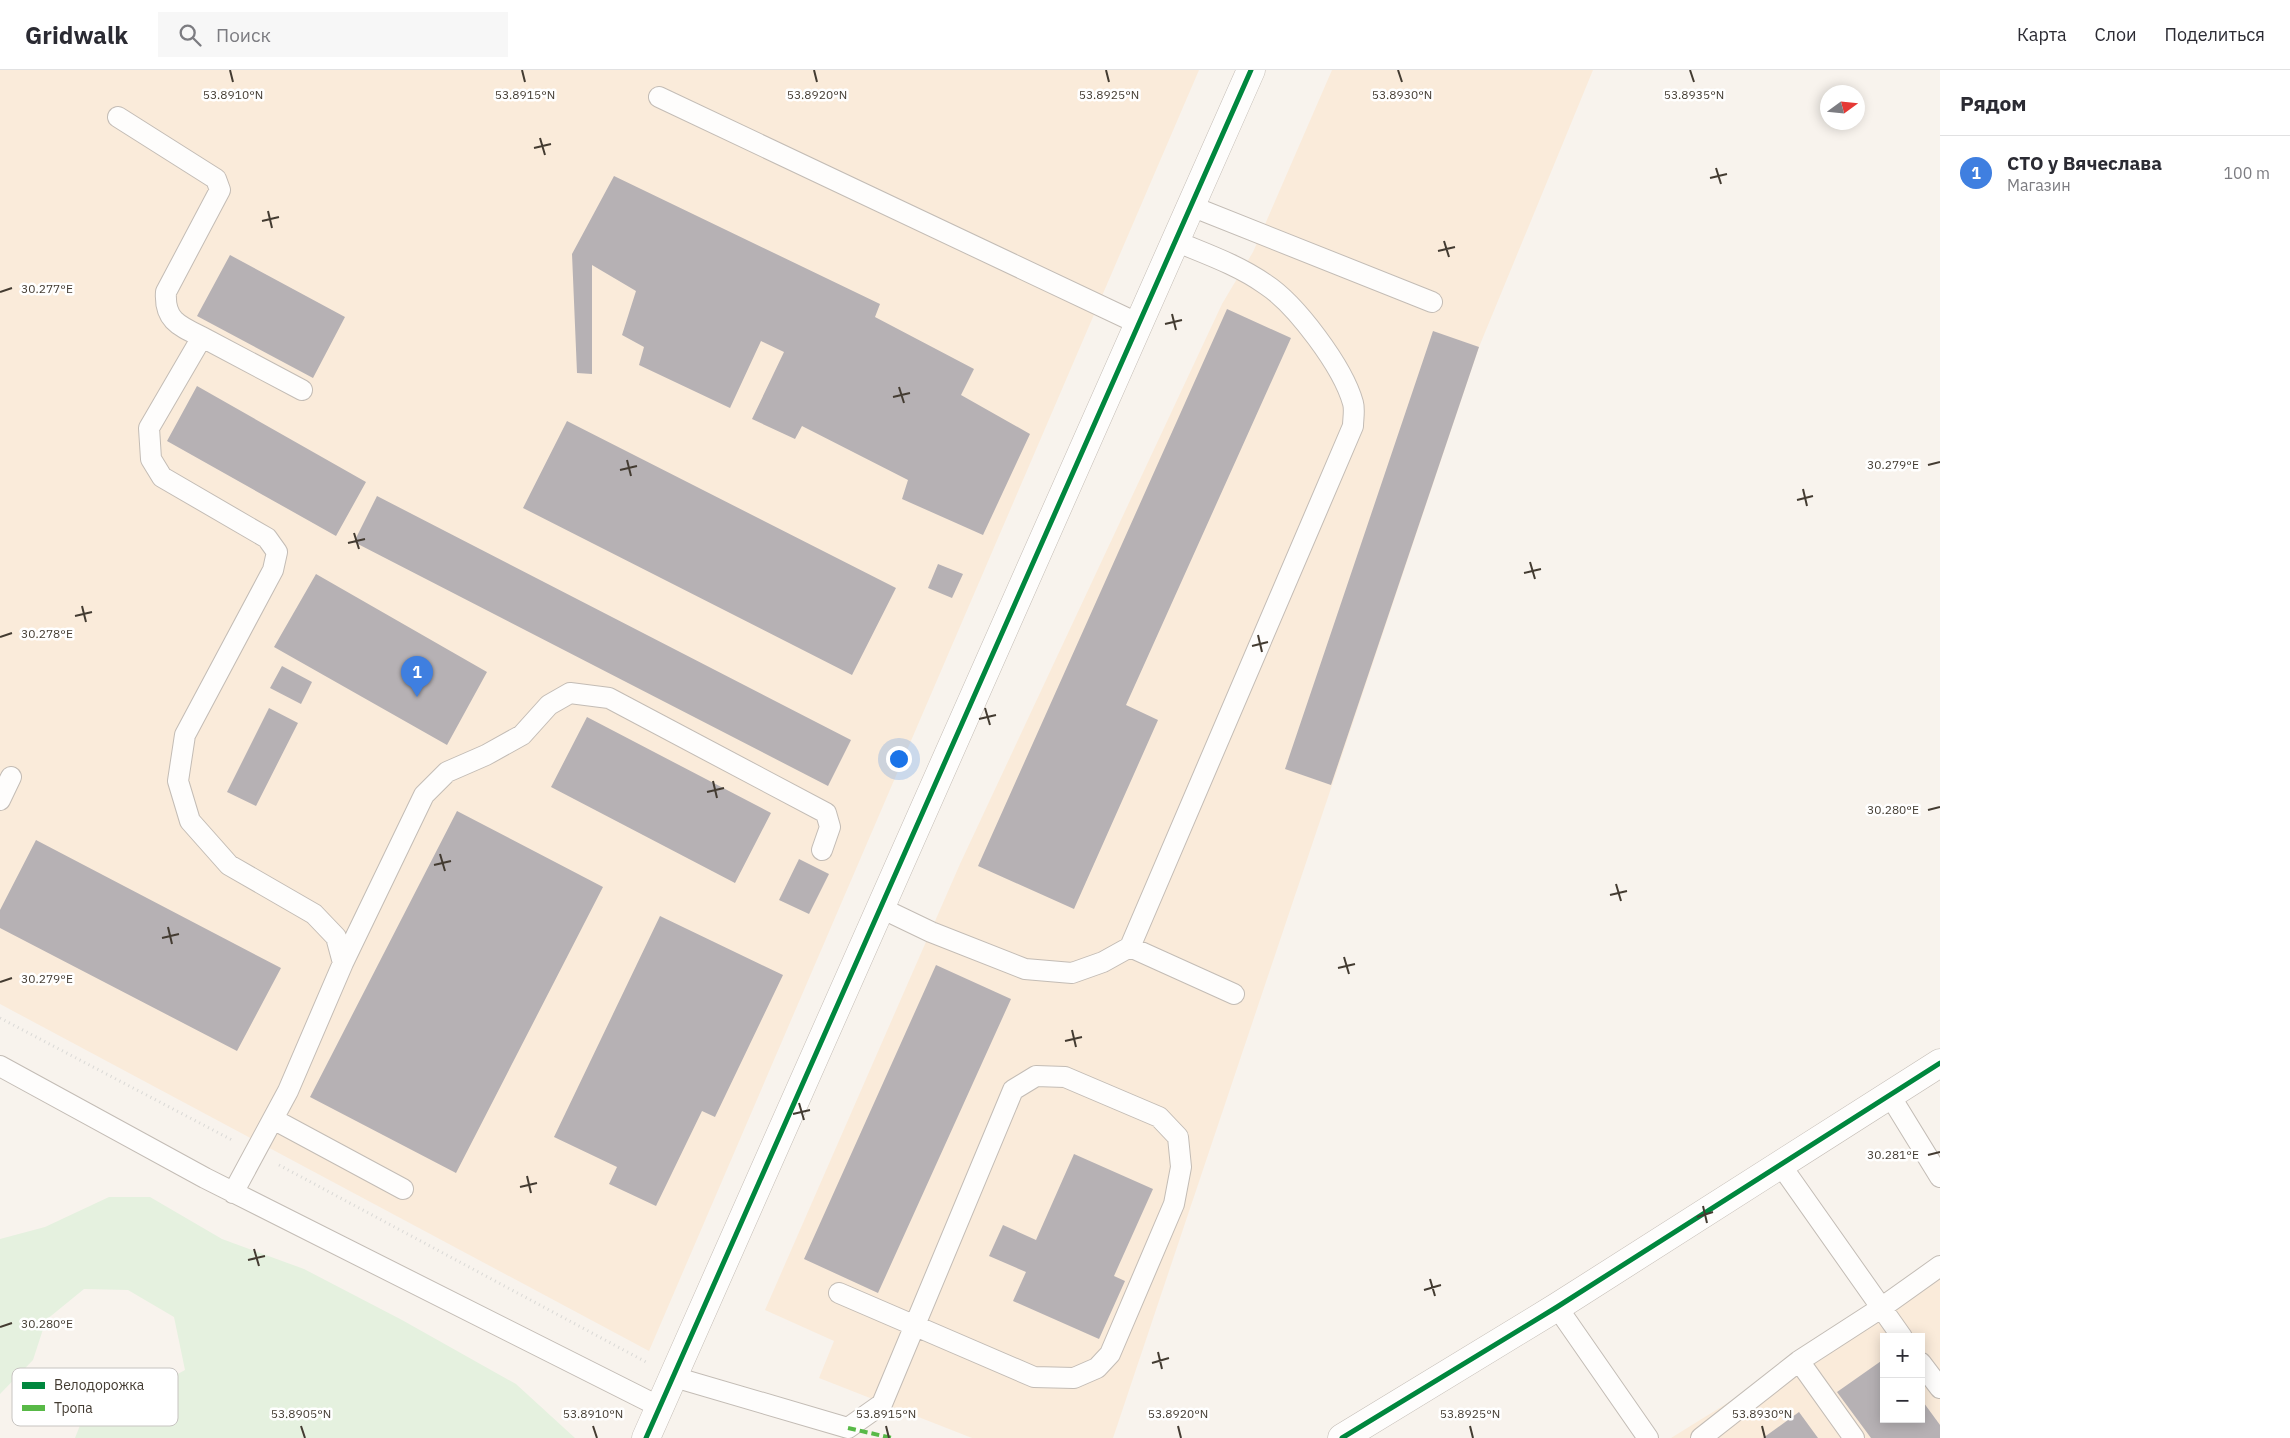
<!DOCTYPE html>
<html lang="ru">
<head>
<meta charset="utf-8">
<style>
	:root { --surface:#fff; --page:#f7f7f7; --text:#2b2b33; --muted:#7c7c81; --line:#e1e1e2; --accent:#827b73 }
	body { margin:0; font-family:"IBM Plex Sans",sans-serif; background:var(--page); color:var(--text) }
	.controls { position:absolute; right:15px; bottom:15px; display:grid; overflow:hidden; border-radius:0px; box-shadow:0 2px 12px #0003 }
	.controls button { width:45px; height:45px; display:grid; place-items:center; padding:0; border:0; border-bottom:1px solid var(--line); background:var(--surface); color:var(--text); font:25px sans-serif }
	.compass { position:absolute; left:1820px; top:15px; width:45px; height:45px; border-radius:50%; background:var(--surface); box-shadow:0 2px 12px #0003; rotate:75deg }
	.you { position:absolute; left:898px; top:688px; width:18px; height:18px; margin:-12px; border:4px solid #fff; border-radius:50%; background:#1a73e8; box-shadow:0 0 0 8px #1a73e833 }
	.badge { display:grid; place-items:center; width:32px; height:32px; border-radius:50%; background:var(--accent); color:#fff; font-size:16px; font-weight:700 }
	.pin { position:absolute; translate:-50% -41px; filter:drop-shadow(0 1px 2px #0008) }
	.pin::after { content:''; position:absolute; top:26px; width:18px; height:15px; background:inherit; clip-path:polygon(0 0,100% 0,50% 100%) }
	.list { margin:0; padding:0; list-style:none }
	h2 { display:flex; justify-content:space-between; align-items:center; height:65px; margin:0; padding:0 20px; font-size:21px }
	h2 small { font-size:16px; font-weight:400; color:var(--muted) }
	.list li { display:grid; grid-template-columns:32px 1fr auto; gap:15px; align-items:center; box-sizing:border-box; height:75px; padding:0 20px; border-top:1px solid var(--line) }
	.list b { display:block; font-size:19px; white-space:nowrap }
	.list p { margin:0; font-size:16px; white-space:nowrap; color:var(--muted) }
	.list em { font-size:16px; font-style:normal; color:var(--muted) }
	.icon { flex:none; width:28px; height:28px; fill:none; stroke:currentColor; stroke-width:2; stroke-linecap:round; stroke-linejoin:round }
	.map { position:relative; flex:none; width:1940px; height:1368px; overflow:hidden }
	header { display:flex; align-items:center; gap:30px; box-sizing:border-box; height:70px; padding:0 25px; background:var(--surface); border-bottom:1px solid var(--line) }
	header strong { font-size:24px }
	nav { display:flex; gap:28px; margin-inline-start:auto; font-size:18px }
	.search { width:350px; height:45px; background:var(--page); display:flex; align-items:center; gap:12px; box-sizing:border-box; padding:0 18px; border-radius:0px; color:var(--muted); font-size:19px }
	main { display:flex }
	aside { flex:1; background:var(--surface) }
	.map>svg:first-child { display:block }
	.built { fill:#faebda; fill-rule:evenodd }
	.green { fill:#e5f1df }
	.building { fill:#b6b1b4 }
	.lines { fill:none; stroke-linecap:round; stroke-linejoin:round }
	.lane-casing { stroke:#c3bcb5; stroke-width:22 }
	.street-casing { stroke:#c3bcb5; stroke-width:29 }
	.secondary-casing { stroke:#c3bcb5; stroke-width:29 }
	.path { stroke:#dad9d6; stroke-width:3; stroke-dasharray:1 4; stroke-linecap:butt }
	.lane { stroke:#fefdfc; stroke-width:20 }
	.street { stroke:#fefdfc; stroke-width:28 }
	.secondary { stroke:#fefdfc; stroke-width:28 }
	.quiet { stroke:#58b947; stroke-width:4; stroke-dasharray:8 4; stroke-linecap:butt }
	.cycleway-casing { stroke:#fff; stroke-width:8 }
	.cycleway { stroke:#00873e; stroke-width:5 }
	.ticks { fill:none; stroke:#433b31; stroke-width:2 }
	.key { fill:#fff; stroke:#c7c4c1; stroke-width:1 }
	.key-label { font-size:14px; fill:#433b31 }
	.ticks-label { font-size:12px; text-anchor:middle; fill:#433b31; stroke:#fff; stroke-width:5; stroke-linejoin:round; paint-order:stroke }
</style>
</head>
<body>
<header>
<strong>Gridwalk</strong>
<div class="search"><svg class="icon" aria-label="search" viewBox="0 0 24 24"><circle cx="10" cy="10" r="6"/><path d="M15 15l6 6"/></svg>Поиск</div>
<nav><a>Карта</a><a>Слои</a><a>Поделиться</a></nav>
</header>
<main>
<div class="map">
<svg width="1940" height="1368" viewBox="0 0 1940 1368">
	<rect width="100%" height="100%" fill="#f8f3ed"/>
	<!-- built -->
	<path class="built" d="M0 0H1199L649 1281 0 934Z
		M1332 0H1593L1479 277 1113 1368H972L819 1308 834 1271 765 1240 960 794 1222 234 1253 182Z
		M1940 1203V1368H1671L1881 1238ZM1884 1267H1921V1349H1884Z"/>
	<!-- green -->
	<path class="green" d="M109 1127H150L222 1169 304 1199 402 1250 516 1314 575 1368H75L90 1330 154 1317 185 1300 174 1247 128 1220 84 1219 46 1250 33 1290 0 1324V1169L45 1157Z"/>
	<!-- building -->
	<path class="building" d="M614 106 880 234 875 247 974 299 961 325 1030 364 983 465 902 429 908 410 802 356 795 369 752 349 784 282 761 271 730 338 639 295 644 277 622 265 636 221 592 195V304L577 303 572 184Z
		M230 185 345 247 313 308 197 246Z
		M1227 239 1291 268 1126 635 1158 650 1074 839 978 796Z
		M1433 261 1479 277 1331 715 1285 699Z
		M197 316 366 412 336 466 167 371Z
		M567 351 896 518 852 605 523 438Z
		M377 426 851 670 828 716 354 472Z
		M938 494 963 504 952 528 928 518Z
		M316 504 487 602 447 675 274 577Z
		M282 596 312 612 301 634 270 618Z
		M269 638 298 653 256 736 227 722Z
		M587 647 771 743 735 813 551 717Z
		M457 741 603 817 456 1103 310 1027Z
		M36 770 281 898 237 981 0 858V840Z
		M799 789 829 804 809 844 779 830Z
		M660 846 783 905 715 1047 702 1041 656 1136 609 1114 617 1097 554 1067Z
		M936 895 1011 929 878 1223 804 1189Z
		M1074 1084 1153 1119 1114 1206 1125 1211 1099 1269 1013 1231 1026 1202 989 1186 1003 1155 1036 1170Z
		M1884 1289V1349H1921V1329L1940 1355V1368H1871L1837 1322Z
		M1799 1342 1818 1368H1763Z"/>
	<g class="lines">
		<!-- lane casing -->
		<g class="lane-casing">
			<path id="lane" d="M659 27 1139 254
				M118 47 216 109 220 120 166 222C164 250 179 256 202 267L149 358 151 389 162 407 267 468 277 482 273 500 185 665 178 711 190 751 229 795 314 844 336 867 343 893 288 1021 233 1123
				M1191 136 1432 232
				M202 267 302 320
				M0 730 11 707
				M881 838 931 862 1025 899 1072 903 1103 892 1130 877 1353 356C1353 349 1355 340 1353 333 1343 297 1296 234 1265 214 1238 195 1206 184 1175 171
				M1130 877 1234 924
				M343 893 424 725 447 702 486 685 522 665 549 635 570 623 609 628 826 743 830 757 822 780
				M0 996 205 1108 660 1337
				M1889 1024 1940 1107
				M273 1049 403 1119
				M1780 1094 1902 1267
				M1557 1237 1648 1368
				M1799 1291 1854 1368
				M1921 1293 1940 1318
				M674 1307 848 1358 882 1334 1013 1020 1036 1006 1065 1007 1159 1047 1178 1067 1181 1097 1174 1134 1110 1284 1097 1298 1074 1308 1034 1307 839 1223
				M1701 1368 1799 1291 1881 1238 1940 1196"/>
		</g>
		<!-- street casing -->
		<g class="street-casing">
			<path id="street" d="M646 1368 1251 0"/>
		</g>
		<!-- secondary casing -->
		<g class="secondary-casing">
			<path id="secondary" d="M1342 1368 1557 1237 1940 993"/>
		</g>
		<!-- path -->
		<path class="path" d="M0 948 232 1070
			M279 1095 646 1292"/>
		<!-- lane -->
		<use href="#lane" class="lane"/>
		<!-- street -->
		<use href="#street" class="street"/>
		<!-- secondary -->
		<use href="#secondary" class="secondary"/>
		<!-- quiet -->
		<path class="quiet" d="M848 1358 892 1368"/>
		<!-- cycleway casing -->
		<g class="cycleway-casing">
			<path id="cycleway" d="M646 1368 1251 0
				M1342 1368 1557 1237 1940 993"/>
		</g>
		<!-- cycleway -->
		<use href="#cycleway" class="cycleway"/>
	</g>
	<!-- ticks -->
	<path class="ticks" d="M230 0 233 12M522 0 525 12M814 0 817 12M1106 0 1109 12M1398 0 1402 12M1690 0 1694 12M540 68 545 85M534 78 551 74M1716 98 1721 114M1710 108 1727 104M268 141 272 158M262 151 279 147M1444 171 1449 187M1438 181 1455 177M0 222 12 218M1172 244 1176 260M1165 254 1182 250M899 317 904 333M893 327 910 323M627 390 631 406M1928 395 1940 392M620 400 637 396M1803 419 1807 436M1797 430 1813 426M354 463 359 479M348 473 365 469M1530 492 1535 509M1524 503 1541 499M82 536 86 552M75 546 92 542M1258 565 1262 582M0 567 12 563M1252 576 1268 572M985 638 990 655M979 649 996 645M713 711 717 728M707 722 724 718M1928 740 1940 737M440 784 445 801M434 795 451 791M1616 814 1621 831M1610 825 1627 821M168 857 172 874M162 868 179 864M1344 887 1349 904M1338 898 1355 894M0 912 12 908M1072 960 1076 977M1065 971 1082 967M799 1033 804 1050M793 1044 810 1040M1928 1085 1940 1082M527 1106 531 1123M520 1117 537 1113M1703 1136 1707 1153M1697 1147 1713 1142M254 1179 259 1196M248 1190 265 1186M1430 1209 1435 1226M1424 1220 1441 1215M0 1257 12 1253M1158 1282 1162 1299M1152 1293 1169 1288M301 1356 305 1368M593 1356 597 1368M886 1356 889 1368M1178 1356 1181 1368M1470 1356 1473 1368M1762 1356 1765 1368"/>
	<!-- legend -->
	<rect x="12" y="1298" width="166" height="58" rx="8" class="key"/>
	<rect x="22" y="1312" width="23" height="7" fill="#00873e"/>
	<rect x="22" y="1335" width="23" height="6" fill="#58b947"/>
	<g class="key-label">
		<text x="54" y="1320">Велодорожка</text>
		<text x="54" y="1343">Тропа</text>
	</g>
	<g class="ticks-label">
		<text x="233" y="29">53.8910°N</text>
		<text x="525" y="29">53.8915°N</text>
		<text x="817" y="29">53.8920°N</text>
		<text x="1109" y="29">53.8925°N</text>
		<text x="1402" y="29">53.8930°N</text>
		<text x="1694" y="29">53.8935°N</text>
		<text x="47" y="223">30.277°E</text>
		<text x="1893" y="399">30.279°E</text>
		<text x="47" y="568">30.278°E</text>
		<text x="1893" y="744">30.280°E</text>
		<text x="47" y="913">30.279°E</text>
		<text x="1893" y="1089">30.281°E</text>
		<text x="47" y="1258">30.280°E</text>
		<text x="301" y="1348">53.8905°N</text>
		<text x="593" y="1348">53.8910°N</text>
		<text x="886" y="1348">53.8915°N</text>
		<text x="1178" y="1348">53.8920°N</text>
		<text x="1470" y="1348">53.8925°N</text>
		<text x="1762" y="1348">53.8930°N</text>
	</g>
</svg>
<div class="controls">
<button>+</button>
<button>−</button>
</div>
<svg class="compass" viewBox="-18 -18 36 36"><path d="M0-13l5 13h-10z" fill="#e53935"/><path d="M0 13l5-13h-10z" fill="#7c7c81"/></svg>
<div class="you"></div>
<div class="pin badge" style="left:417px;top:627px;background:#3f7fe0">1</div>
</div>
<aside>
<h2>Рядом<small></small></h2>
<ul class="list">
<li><span class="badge" style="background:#3f7fe0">1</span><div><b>СТО у Вячеслава</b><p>Магазин</p></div><em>100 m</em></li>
</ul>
</aside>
</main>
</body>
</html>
